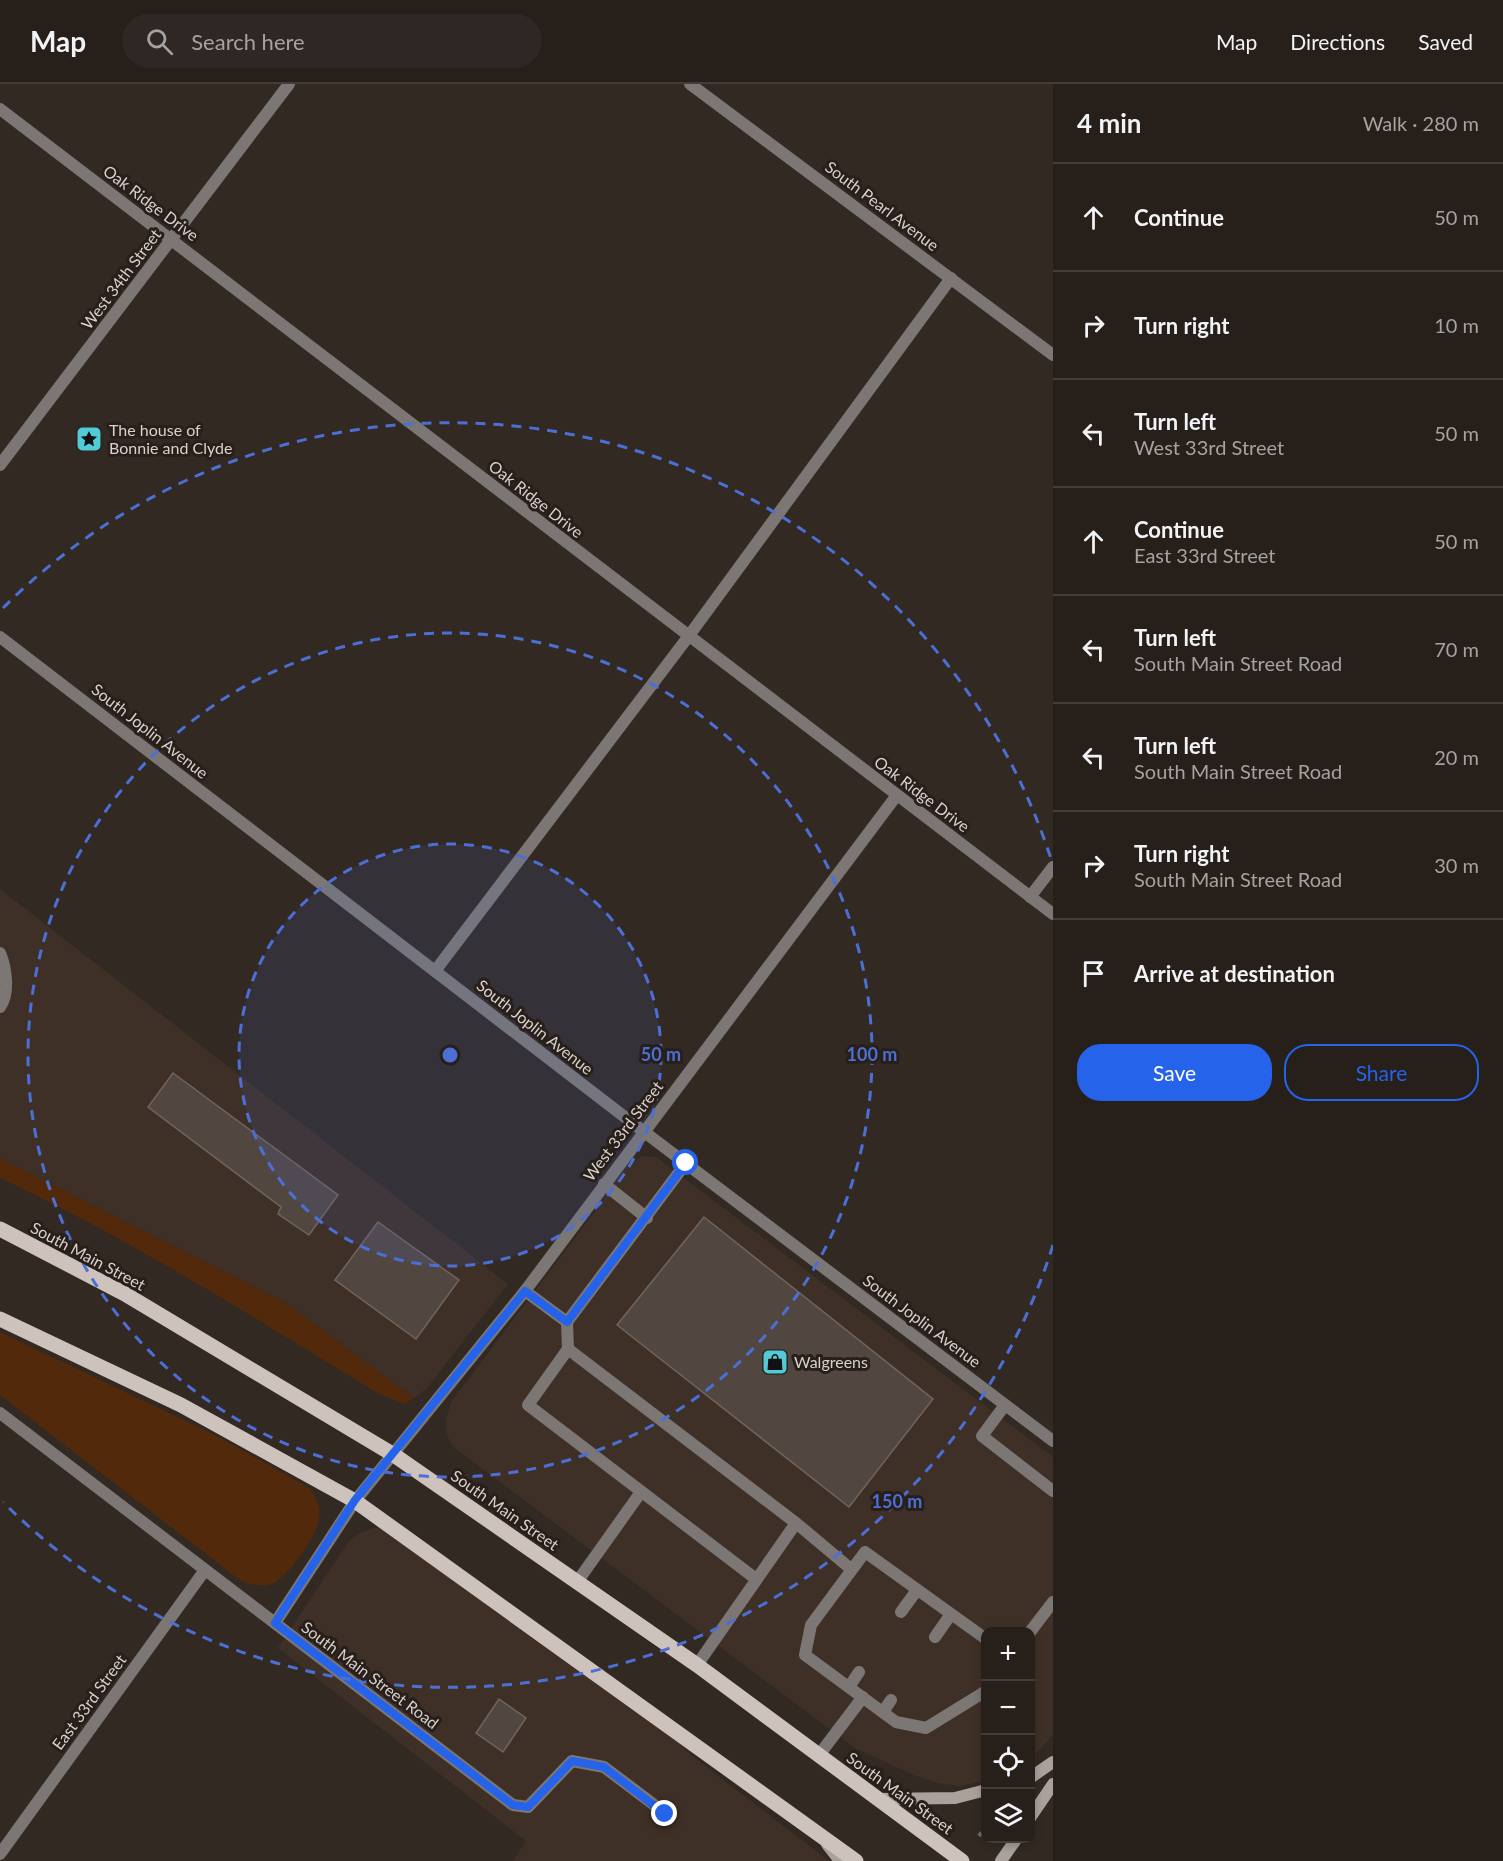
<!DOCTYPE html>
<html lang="en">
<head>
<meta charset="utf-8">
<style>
	:root { --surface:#261f1a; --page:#2e2723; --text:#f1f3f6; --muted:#a4a2a2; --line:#423d39; --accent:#2563eb }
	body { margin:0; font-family:Lato,sans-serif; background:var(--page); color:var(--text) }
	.controls { position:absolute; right:18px; bottom:18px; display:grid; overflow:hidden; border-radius:12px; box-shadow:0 3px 9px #0003 }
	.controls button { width:54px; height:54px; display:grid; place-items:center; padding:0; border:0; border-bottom:2px solid var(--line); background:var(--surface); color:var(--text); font:30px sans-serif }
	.stop { position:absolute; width:18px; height:18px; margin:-14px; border:4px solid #2563eb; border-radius:50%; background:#fff }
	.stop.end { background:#2563eb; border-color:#fff; box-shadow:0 2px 6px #0008 }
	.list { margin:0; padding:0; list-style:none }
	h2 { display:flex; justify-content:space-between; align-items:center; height:78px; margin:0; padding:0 24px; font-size:26px }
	h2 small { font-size:20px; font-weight:400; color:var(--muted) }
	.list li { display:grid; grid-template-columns:39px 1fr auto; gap:18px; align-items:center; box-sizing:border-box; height:108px; padding:0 24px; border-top:2px solid var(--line) }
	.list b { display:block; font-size:22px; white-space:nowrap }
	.list p { margin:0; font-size:20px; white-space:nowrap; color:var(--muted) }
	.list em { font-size:20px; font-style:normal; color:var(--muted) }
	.actions { display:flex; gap:12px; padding:18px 24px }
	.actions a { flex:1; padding:14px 0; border:2px solid var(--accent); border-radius:24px; text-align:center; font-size:21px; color:var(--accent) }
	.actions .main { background:var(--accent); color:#fff }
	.icon { flex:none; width:33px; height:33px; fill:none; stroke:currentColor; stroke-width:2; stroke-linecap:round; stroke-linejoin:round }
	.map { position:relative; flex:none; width:1053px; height:1777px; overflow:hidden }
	header { display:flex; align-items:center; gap:36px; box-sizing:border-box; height:84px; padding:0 30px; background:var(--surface); border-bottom:2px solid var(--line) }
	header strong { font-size:28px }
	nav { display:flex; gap:33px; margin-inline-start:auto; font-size:21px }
	.search { width:420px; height:54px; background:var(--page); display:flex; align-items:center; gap:15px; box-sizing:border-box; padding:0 21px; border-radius:33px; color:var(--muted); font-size:22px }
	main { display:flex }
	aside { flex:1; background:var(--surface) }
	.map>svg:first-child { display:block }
	.built { fill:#3f3027 }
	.green { fill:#52290a }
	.building { fill:#514740; stroke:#70655e; stroke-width:1.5 }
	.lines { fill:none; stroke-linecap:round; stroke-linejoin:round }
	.path { stroke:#736b66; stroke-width:4; stroke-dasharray:4.5 3; stroke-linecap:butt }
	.lane { stroke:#7c7774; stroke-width:12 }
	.street { stroke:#7c7774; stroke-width:12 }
	.secondary { stroke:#aaa19c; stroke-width:12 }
	.primary { stroke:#cdc2bc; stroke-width:15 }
	.route { stroke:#2563eb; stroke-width:8 }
	.ring { fill:none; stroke:#4c6fd5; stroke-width:3; stroke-dasharray:10 8 }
	.labels { text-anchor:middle; stroke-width:6; stroke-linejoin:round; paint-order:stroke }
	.street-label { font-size:16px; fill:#d7d1cd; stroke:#281f1a }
	.poi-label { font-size:16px; fill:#d7d1cd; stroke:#281f1a; text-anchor:start }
	.centre { fill:#4c6fd5; stroke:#281f1a; stroke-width:3 }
	.ring-label { font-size:18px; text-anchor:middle; font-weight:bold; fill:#4c6fd5; stroke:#281f1a; stroke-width:6; stroke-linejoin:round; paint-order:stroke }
</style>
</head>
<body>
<header>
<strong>Map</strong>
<div class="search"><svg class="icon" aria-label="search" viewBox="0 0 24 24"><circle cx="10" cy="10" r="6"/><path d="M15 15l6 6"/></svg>Search here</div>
<nav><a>Map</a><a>Directions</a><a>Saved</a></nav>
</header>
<main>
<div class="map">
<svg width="1053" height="1777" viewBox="0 0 1053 1777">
	<rect width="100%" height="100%" fill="#322923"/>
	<!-- built -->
	<path class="built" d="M0 805 508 1200 427 1304 414 1314 284 1218 0 1074Z
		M642 1072 656 1073 1053 1373V1651L1031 1675 1030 1548H986L985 1697 960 1702 938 1699 913 1691 855 1664 452 1362 446 1349V1336L451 1318 630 1081Z
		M374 1444 387 1445 681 1660 687 1668 829 1777H513L526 1757 278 1564 349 1457 359 1449Z"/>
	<!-- green -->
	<path class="green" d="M0 1074 284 1218 414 1314 404 1320 379 1310C255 1234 132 1156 0 1094Z
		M0 1248 215 1351 309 1404C317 1414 322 1425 318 1439 315 1454 288 1492 274 1499 263 1504 252 1501 241 1497L0 1311Z"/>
	<!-- building -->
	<path class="building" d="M173 989 338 1111 309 1151 278 1130 281 1123 148 1023Z
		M704 1133 933 1315 849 1423 617 1241Z
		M378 1138 459 1196 416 1255 335 1196Z
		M499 1615 526 1634 503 1668 476 1649Z"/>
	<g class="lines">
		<!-- path -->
		<path class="path" d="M983 1726 986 1735
			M979 1752 986 1742"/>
		<!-- lane -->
		<path class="lane" d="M1030 813 1053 783
			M0 869C6 883 10 910 0 923
			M435 887 688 553 951 194
			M604 1100 647 1134
			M525 1207 567 1238 568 1265 796 1439 697 1581
			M567 1238 686 1079
			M568 1265 528 1321 756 1495
			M1005 1321 982 1352 1053 1407
			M796 1439 851 1485
			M577 1498 641 1408
			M901 1528 917 1506
			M1030 1548 1053 1518
			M935 1553 951 1530
			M986 1555 865 1468 811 1541 805 1571 896 1638 926 1644 986 1607
			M849 1603 859 1588
			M883 1628 891 1616
			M819 1671 863 1613"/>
		<!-- street -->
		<path class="street" d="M690 0 1053 271
			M0 25 1053 830
			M0 381 289 0
			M0 553 643 1047 1053 1357
			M0 1329 513 1721 528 1723 572 1677 604 1683 665 1729
			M275 1539 355 1417 525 1207 897 711
			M0 1770 205 1486"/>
		<!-- secondary -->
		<path class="secondary" d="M1030 1694 1053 1678
			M878 1715 955 1714 986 1706
			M1030 1734 1053 1700
			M827 1760 840 1777
			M1001 1777 1017 1754"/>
		<!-- primary -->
		<path class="primary" d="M0 1145 125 1210 394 1371 697 1581 962 1777
			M0 1235 181 1321 355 1417 856 1777"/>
	</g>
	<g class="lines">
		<!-- route -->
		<path class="route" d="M665 1730 604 1683 572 1677 528 1723 513 1721 275 1539 355 1416 525 1207 567 1238 686 1079"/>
	</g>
	<!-- distance rings -->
	<circle cx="450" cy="971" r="211" fill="#4c6fd5" fill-opacity=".12"/>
	<g class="ring">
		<circle cx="450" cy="971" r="211"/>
		<circle cx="450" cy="971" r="422"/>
		<path d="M1053 1161A632 632 0 0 1 3 1418M3 524A632 632 0 0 1 1053 781"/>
	</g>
	<!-- icons -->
	<defs>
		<g id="sight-square" transform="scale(1.35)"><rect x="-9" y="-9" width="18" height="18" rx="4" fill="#52cbd7" stroke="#281f1a"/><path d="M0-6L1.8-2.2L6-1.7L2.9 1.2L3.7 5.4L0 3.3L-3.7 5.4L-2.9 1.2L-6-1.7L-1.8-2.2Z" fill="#111"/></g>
		<g id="shop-square" transform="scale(1.35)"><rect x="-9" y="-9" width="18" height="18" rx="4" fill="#52cbd7" stroke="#281f1a"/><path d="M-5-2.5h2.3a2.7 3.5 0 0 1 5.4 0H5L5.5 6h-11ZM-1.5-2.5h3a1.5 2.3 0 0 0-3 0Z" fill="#111"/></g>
	</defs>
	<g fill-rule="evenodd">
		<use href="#sight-square" x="89" y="355"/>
		<use href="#shop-square" x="775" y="1278"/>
	</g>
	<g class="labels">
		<!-- street labels -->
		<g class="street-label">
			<text transform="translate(151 119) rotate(37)" y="6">Oak Ridge Drive</text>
			<text transform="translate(882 122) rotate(37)" y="6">South Pearl Avenue</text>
			<text transform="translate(121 195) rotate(-53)" y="6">West 34th Street</text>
			<text transform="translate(536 415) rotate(38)" y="6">Oak Ridge Drive</text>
			<text transform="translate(150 647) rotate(38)" y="6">South Joplin Avenue</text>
			<text transform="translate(922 710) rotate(37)" y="6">Oak Ridge Drive</text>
			<text transform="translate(535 943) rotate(38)" y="6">South Joplin Avenue</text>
			<text transform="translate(623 1047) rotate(-53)" y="6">West 33rd Street</text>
			<text transform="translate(88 1172) rotate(28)" y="6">South Main Street</text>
			<text transform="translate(922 1237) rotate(37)" y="6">South Joplin Avenue</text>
			<text transform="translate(505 1426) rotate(35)" y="6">South Main Street</text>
			<text transform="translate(370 1591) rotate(37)" y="6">South Main Street Road</text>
			<text transform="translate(89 1618) rotate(-54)" y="6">East 33rd Street</text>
			<text transform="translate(900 1709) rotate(36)" y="6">South Main Street</text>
		</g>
		<!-- poi labels -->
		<g class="poi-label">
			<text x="109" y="352">The house of<tspan x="109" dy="18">Bonnie and Clyde</tspan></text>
			<text x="794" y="1284">Walgreens</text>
		</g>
	</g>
	<circle cx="450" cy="971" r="9" class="centre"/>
	<g class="ring-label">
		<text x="661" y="977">50 m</text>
		<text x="872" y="977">100 m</text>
		<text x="897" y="1424">150 m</text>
	</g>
</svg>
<div class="controls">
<button>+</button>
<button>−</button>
<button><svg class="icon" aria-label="locate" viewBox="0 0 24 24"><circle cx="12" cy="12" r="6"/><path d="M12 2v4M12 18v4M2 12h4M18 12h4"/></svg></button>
<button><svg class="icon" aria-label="layers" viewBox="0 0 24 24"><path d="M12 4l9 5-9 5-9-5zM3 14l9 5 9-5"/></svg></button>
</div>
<div class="stop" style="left:686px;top:1079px"></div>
<div class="stop end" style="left:665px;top:1730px"></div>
</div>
<aside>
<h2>4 min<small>Walk · 280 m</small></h2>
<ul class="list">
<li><svg class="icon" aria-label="ahead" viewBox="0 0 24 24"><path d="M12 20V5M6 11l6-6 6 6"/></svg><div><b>Continue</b></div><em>50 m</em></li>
<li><svg class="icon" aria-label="right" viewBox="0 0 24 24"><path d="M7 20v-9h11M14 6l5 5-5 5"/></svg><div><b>Turn right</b></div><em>10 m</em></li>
<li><svg class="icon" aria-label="left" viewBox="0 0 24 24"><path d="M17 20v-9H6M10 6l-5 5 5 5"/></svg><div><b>Turn left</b><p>West 33rd Street</p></div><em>50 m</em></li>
<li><svg class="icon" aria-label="ahead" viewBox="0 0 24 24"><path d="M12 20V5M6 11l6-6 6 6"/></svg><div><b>Continue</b><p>East 33rd Street</p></div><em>50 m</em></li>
<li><svg class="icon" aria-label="left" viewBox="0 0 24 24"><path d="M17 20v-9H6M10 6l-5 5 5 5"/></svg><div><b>Turn left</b><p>South Main Street Road</p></div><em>70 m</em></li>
<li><svg class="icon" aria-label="left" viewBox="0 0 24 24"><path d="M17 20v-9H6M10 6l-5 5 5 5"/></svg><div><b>Turn left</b><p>South Main Street Road</p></div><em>20 m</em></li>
<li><svg class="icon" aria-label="right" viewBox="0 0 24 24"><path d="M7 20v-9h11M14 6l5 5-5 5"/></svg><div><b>Turn right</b><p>South Main Street Road</p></div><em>30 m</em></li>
<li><svg class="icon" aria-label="arrive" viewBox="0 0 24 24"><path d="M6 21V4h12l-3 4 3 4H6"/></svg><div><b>Arrive at destination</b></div></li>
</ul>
<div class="actions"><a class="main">Save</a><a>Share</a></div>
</aside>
</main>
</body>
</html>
